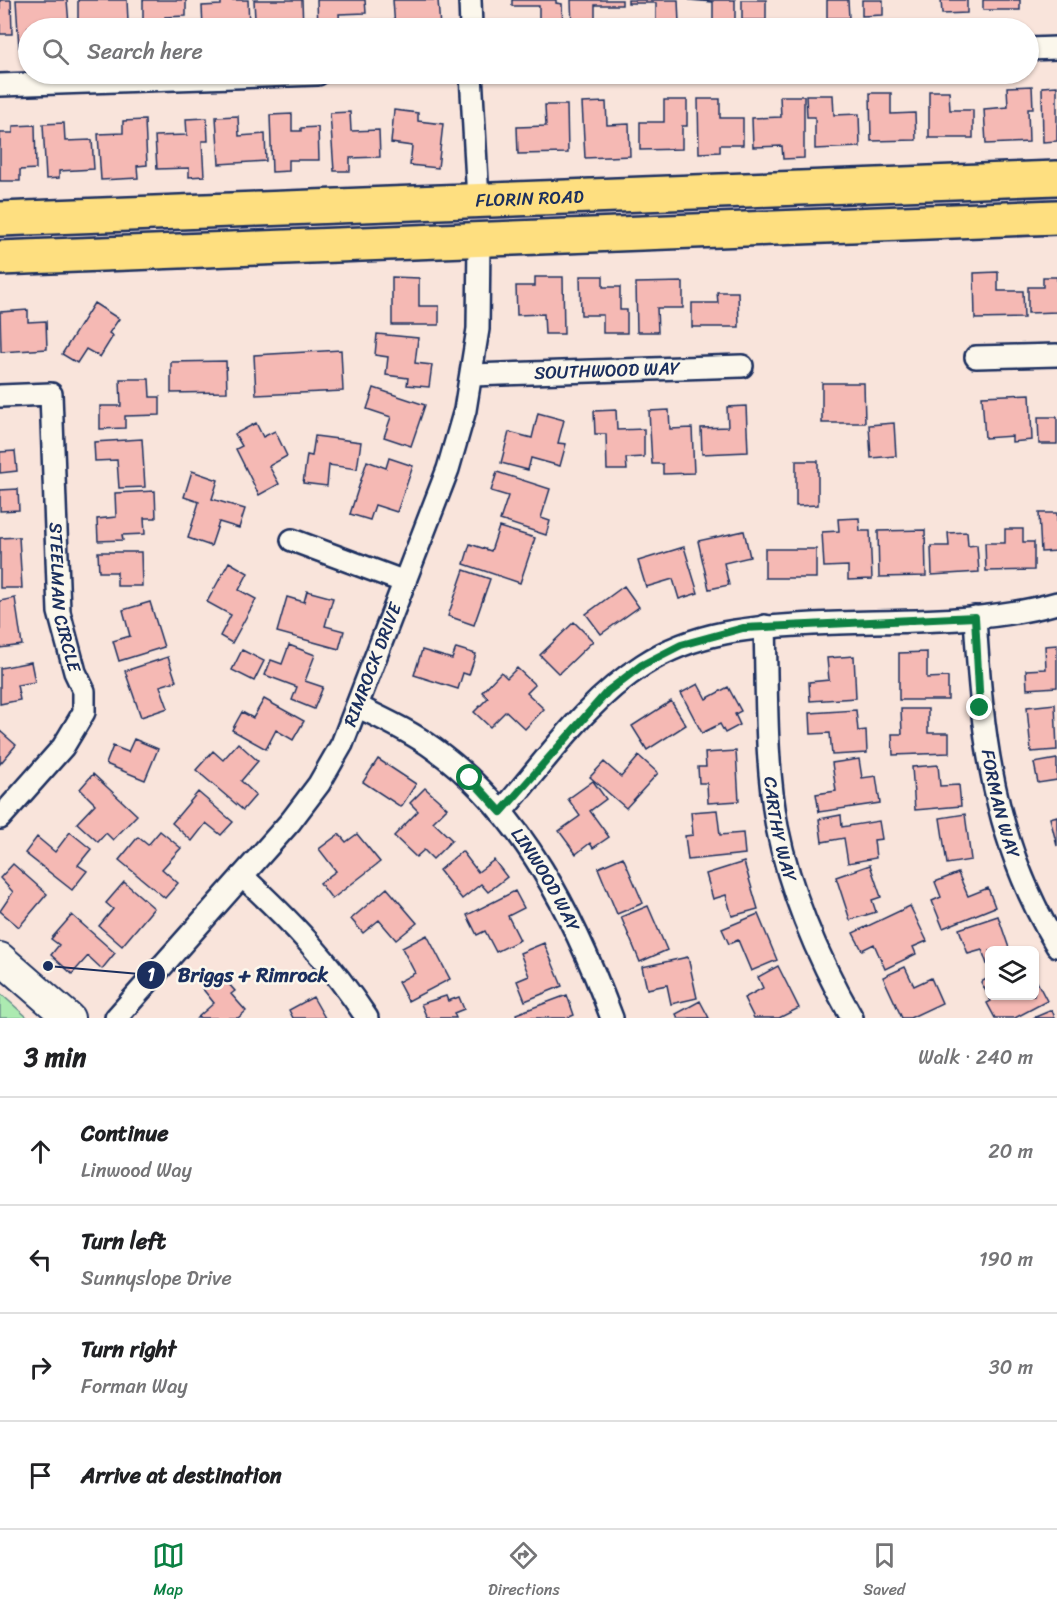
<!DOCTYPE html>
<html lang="en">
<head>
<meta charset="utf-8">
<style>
	:root { --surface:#fff; --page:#f2f2f2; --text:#202124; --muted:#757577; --line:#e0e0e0; --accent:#0b8043 }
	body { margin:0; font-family:Sriracha,sans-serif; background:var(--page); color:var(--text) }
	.controls { position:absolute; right:18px; bottom:18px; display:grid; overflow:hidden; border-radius:9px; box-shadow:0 2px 4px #0004 }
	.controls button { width:54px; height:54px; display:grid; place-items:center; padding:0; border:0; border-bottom:2px solid var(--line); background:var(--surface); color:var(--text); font:30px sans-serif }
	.stop { position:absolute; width:18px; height:18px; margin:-14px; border:4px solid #0b8043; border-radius:50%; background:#fff }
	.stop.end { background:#0b8043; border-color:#fff; box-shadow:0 2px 6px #0008 }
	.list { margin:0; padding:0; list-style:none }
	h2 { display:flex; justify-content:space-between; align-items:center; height:78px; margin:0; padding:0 24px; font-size:26px }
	h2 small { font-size:20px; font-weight:400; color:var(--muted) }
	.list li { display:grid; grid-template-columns:39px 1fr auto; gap:18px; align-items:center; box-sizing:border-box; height:108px; padding:0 24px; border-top:2px solid var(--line) }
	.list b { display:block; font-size:22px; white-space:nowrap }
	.list p { margin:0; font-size:20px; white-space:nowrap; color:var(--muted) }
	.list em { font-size:20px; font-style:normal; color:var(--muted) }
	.icon { flex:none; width:33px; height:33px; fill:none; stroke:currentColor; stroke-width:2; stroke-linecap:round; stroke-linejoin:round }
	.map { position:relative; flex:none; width:1057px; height:1018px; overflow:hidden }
	.search { position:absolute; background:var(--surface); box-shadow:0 2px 4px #0004; left:18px; right:18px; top:18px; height:66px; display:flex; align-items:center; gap:15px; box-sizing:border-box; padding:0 21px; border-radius:33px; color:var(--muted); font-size:22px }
	.sheet { height:510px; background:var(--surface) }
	nav { display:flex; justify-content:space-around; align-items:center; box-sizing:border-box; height:84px; border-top:2px solid var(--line); background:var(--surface); font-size:16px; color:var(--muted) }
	nav a { display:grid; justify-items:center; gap:3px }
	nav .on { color:var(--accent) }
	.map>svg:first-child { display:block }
	.green { fill:#aceab1; stroke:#648c88; stroke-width:1.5 }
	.building { fill:#f5b9b4; stroke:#1b2f5e; stroke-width:1.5 }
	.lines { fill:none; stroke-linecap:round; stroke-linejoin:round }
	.street-casing { stroke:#1b2f5e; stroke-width:26 }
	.secondary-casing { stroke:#1b2f5e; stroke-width:34 }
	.primary-casing { stroke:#1b2f5e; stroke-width:38 }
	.street { stroke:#fbf7ec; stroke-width:21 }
	.secondary { stroke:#fbf7ec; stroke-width:30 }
	.primary { stroke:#fedf80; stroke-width:33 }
	.route { stroke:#0b8043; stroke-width:8 }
	.labels { text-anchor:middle; stroke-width:5; stroke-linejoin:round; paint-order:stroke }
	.street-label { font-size:18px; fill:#1b2f5e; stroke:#fbf7ec }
	.leader { fill:none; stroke:#1b2f5e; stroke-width:2 }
	.callout-dot { fill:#1b2f5e; stroke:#fbf7ec; stroke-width:2 }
	.mark-label { font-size:18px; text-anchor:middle; font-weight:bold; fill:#fff }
	.callout-label { font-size:20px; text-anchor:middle; font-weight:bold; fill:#1b2f5e; stroke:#fbf7ec; stroke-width:5; stroke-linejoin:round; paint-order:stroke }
</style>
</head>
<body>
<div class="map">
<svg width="1057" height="1018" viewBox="0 0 1057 1018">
	<rect width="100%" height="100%" fill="#f9e4db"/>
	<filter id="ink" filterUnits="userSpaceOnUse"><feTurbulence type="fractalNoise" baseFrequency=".0167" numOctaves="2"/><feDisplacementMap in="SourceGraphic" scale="12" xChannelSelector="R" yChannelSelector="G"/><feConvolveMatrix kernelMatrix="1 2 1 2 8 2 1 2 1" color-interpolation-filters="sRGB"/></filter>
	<g filter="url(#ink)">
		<!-- green -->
		<path class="green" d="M0 993 28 1018H0Z"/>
		<!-- building -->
		<path class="building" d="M0 0H11L12 34H0Z
			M16 0H67L69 25 28 28V47L19 48Z
			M78 0H127L128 22 98 23V28H78Z
			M143 0H186V16L165 17V28H143Z
			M221 0H248L249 26 203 28 202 6 221 5Z
			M254 0H302L303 28H281V18L255 19Z
			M317 0H365L366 13 339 14 340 28H318Z
			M393 0H438L440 28H395Z
			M512 0H556V3L562 4 563 28H539V6H512Z
			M571 0H622V5H595V27L572 28Z
			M628 0H678L679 24H656V3H628Z
			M689 0H735V21H713V2Z
			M742 0H766V20H742Z
			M827 0H848L849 18H827Z
			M862 0H883V15L862 16Z
			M941 0H967V13L942 14Z
			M983 0H1020V10H983Z
			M1032 86 1033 109H1028L1029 142 986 144 984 109 1008 107 1007 87Z
			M1057 86V141L1043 142 1042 87Z
			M929 91H949L950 110H973V138H929Z
			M870 93H891V114L915 113 916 140 871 141Z
			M806 95H833L834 115 859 114 860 147 815 149V117H807Z
			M780 96H804V158L783 159 782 146 753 147 752 118 781 117Z
			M698 99H720V118H743V145H720V152L699 153Z
			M664 100H687V126H682V149L640 150V122H664Z
			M606 102 607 125 629 124 630 156 585 158 582 103Z
			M545 105H567L568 153 518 154 517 127 546 126Z
			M394 110 418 113V121L443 124 438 168 410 165 412 146 391 143Z
			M350 112 351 131 379 130 380 157 350 158V171H334L330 113Z
			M292 114V131H301V128L318 127 319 160H289V171L272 172 270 115Z
			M238 116 239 136 265 134 266 161 219 164 216 117Z
			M207 118 208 141H202L204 176 189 177V168L157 169 155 136 187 135 186 119Z
			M145 120 147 165 137 166 138 178 101 180 98 134 123 133V121Z
			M64 123 65 141 92 140 94 169 59 171V178L46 179 43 124Z
			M35 125 36 169 20 170V181H0V133H13V126Z
			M998 272V291H1023L1024 318 975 319 974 273Z
			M580 276H603V287H620V310H627V333H603V315H581Z
			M392 277 419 278V306H439V325H392Z
			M535 277H563L564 334H545L544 314 517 315 516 286H535Z
			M1043 277H1057V312L1028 313V287H1043Z
			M683 282V308H657L658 332H637L636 283Z
			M717 292H738L739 327H692V303H718Z
			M94 303 119 319 109 333 113 336 100 357 86 349 77 363 62 354Z
			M28 310V322L46 321 47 349 1 352 0 312Z
			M377 334 418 338 415 363 432 365 429 387 407 385 408 378 386 375 388 357 375 355Z
			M341 350 343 391 256 395 254 355Z
			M226 361 227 392 171 393V362Z
			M120 379H149L150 397H160V415L125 416V428L100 429V406H121Z
			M822 383H864L865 423H822Z
			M374 388 425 405 411 446 384 437 391 417 367 409Z
			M1030 394 1032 440 1012 442V436L985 438 982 396Z
			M746 406 748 452 702 454 701 428 728 427 727 407Z
			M616 410 617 430 644 429V457L626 458 627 470H607L606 434H595L594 411Z
			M669 410 670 429 692 428 694 473 663 474V464H652L649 411Z
			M538 413 564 420 558 443 566 444 560 466 531 458 528 470 501 463 509 432 532 438Z
			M1038 417H1057V444H1039Z
			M256 423 263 437 275 431 287 456 269 466 279 484 259 495 236 449 242 446 235 434Z
			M894 423 896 456 871 458 869 425Z
			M315 436 361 442 357 469 329 465 327 486 303 483 307 455 312 456Z
			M142 439 145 487 119 488 117 460 95 461 94 442Z
			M15 451 17 471 0 473V452Z
			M389 458 413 466 397 512 375 505 370 520 350 514 367 461 386 468Z
			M796 461H818V505L796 506Z
			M192 471 218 480 212 499 245 509 239 528 219 522 211 546 188 538 199 502 184 497Z
			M497 472 550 489 541 518 550 521 546 535 500 520 508 496 491 491Z
			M18 489 19 510 0 511V490Z
			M155 491 156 518H144L145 534 122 535 123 540 98 541 97 519 116 517 115 493Z
			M1039 513H1057V551L1041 552Z
			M859 518 860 531H870L872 579 848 580V566L824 567 822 532 839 531 838 519Z
			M499 527 535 538 520 583 464 564 470 544 491 551Z
			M1005 529H1023V542H1034V570L986 571 985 543H1005Z
			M925 530 926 576 879 577 878 531Z
			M744 531 750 557 724 563 729 585 709 589 698 541Z
			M967 532 968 546 977 545 979 572 932 575 931 546H949L948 533Z
			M19 537 22 588H0V538Z
			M684 547 698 593 679 599 673 579 646 587 638 561Z
			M765 549H816V578H765Z
			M98 552H141L142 586H117V572H99Z
			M229 562 248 573 239 590 256 599 232 643 220 636 231 615 207 602Z
			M464 570 490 579 474 625 448 616Z
			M624 586 639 607 601 634 586 614Z
			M307 591 333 598 325 626 344 631 339 649 277 632 287 597 304 602Z
			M15 598 22 645 0 648V601Z
			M150 602 164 647 119 661 113 641 130 636 123 610Z
			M574 622 593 641 559 674 540 655Z
			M289 645 315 655 305 681 323 687 314 709 292 700 297 687 265 675 271 660 282 664Z
			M1057 645V687L1027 689 1026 670 1046 669 1045 646Z
			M456 648 476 654 469 675 463 673 458 689 414 675 422 650 452 659Z
			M242 650 264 661 254 681 232 670Z
			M927 652V678L948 677V700H899V653Z
			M854 656 856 698 810 701 809 682 829 680 827 658Z
			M168 657 176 681 160 686 168 708 141 717 125 671Z
			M31 662 35 682 17 685 20 700 0 704V668Z
			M517 668 535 685 527 693 544 709 525 729 506 711 490 727 474 712 488 698 482 692 501 672 507 678Z
			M698 684 706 699 728 687 741 711 735 714 740 725 725 733 720 724 702 733 681 693Z
			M264 699 304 721 293 740 276 730 266 749 232 730 242 712 253 718Z
			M671 701 686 725 647 750 632 726Z
			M1055 704 1057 750 1031 752 1027 707Z
			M901 709H928V733H949V753L893 755 892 734H902Z
			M856 710 858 731 866 730 867 753 832 755 830 733 811 734 810 713Z
			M0 731 16 745 0 764Z
			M134 739 158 749 145 780 106 764 113 746 128 752Z
			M238 743 258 761 241 781 256 795 243 810 196 770 213 751 223 760Z
			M736 751 739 801 708 803 707 783H699L698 767H706L705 753Z
			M639 756 658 773 626 808 590 777 604 762 621 777Z
			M378 759 416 784 401 807 363 782Z
			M859 759 862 778 876 776 880 803 819 812 816 794 836 791 832 763Z
			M1057 759V780L1038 783 1034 763Z
			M938 765 940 786 959 785 961 806 915 810 912 767Z
			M93 774 137 815 113 840 106 833 98 842 77 823 95 804 80 789Z
			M593 781 606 799 590 811 609 837 593 848 590 843 576 854 559 831 580 816 568 799Z
			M425 788 447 808 433 822 452 840 433 859 424 850 416 857 394 836 418 811 410 803Z
			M198 792 233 822 221 835 206 823 192 841 172 823Z
			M717 810 720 835 743 833 745 854 688 860 685 836 693 835 691 812Z
			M965 814 971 860 947 864 940 818Z
			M841 815 842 827 879 821 882 839 874 840 876 858 848 863 844 838 822 842 819 819Z
			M1057 816V846L1050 818Z
			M160 831 181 848 162 869 178 883 165 898 119 860 138 837 148 845Z
			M70 832 91 849 78 865 87 871 72 890 25 853 37 837 55 852Z
			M339 834 346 842 357 834 380 862 332 899 320 883 336 871 319 849Z
			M462 851 478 872 494 860 507 877 488 892 481 884 462 899 439 870Z
			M623 857 643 903 617 914 598 868Z
			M744 862 758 909 732 916 726 895 713 899 706 874Z
			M13 864 47 894 19 927 0 911 13 892 0 878Z
			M870 865 881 897 872 900 876 912 850 920 836 877Z
			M958 873 968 896 988 888 995 907 943 928 932 901 941 897 935 882Z
			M124 882 154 908 122 946 99 926 113 909 106 903Z
			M387 888 417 923 396 940 379 920 363 933 351 919Z
			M515 891 524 908 508 916 520 940 496 952 485 931 477 935 467 915Z
			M648 906 667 950 640 962 621 917Z
			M910 906 927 941 913 947 916 954 885 969 874 944 862 950 853 933Z
			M758 914 777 960 751 971 738 940 729 944 722 929Z
			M72 915 115 953 102 969 88 956 72 974 51 955 59 945 51 939Z
			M998 916 1010 951H990L988 967 982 950 968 954 959 929Z
			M427 935 450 979 408 1001 398 982 415 973 402 948Z
			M544 943 562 986 525 1001 517 981 529 976 520 953Z
			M688 957 697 998 671 1004 667 985 647 989 642 967Z
			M778 966 799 1008 779 1018H754L744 998 763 988 758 977Z
			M905 967 914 986 931 978 942 1003 910 1018H902L883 977Z
			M219 973 235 991 231 994 246 1011 238 1018H197L214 1003 202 988Z
			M990 977V996H1034L1036 980 1047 1001 1015 1018H995L987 1003 991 1001 981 982Z
			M567 995 574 1015 567 1018H517L516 1014Z
			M446 996 448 1001 459 997 464 1009 454 1013 456 1018H427L421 1004Z
			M313 997 325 1018H293L289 1010Z
			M700 1001 709 1018H678L676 1014Z
			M1052 1010 1055 1018H1033Z"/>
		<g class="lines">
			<!-- street casing -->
			<g class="street-casing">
				<g id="street">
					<path d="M470 0 471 28"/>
					<path d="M1028 49 1057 48"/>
					<path d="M471 74 478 200"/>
					<path d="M0 85 318 74"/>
					<path d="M976 357 1057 355"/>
					<path id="s1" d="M472 375 742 366"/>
					<path id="s2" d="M0 396 51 394 59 612 75 672 84 691V712L63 747 0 818"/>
					<path d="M292 540 405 582"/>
					<path id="s3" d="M975 617C982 737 993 841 1057 946"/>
					<path id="s4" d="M765 626C767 693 765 761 777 827 791 896 818 958 852 1018"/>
					<path id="s5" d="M357 706C383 719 410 731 433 748 523 812 574 917 612 1018"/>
					<path d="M501 812C545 762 586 701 643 665 695 631 752 627 813 624 893 620 979 625 1057 603"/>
					<path d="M242 876C291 921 330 962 367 1018"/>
					<path id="s6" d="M116 1018 291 821 319 784 342 744 448 469 465 410 478 329 479 240"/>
				</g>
			</g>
			<!-- secondary casing -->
			<g class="secondary-casing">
				<path id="secondary" d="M0 958 69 1018"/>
			</g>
			<!-- primary casing -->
			<g class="primary-casing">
				<g id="primary">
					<path id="s7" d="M0 219 1057 178"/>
					<path d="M0 258 1057 217"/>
				</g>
			</g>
			<!-- street -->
			<use href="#street" class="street"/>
			<!-- secondary -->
			<use href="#secondary" class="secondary"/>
			<!-- primary -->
			<use href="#primary" class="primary"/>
		</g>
	</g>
	<g class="lines" filter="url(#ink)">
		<!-- route -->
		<path class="route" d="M470 778 501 812 608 691 642 665 681 645 743 628 975 617 980 708"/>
	</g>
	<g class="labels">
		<!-- street labels -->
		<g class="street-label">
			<text dy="6" stroke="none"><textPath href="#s7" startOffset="530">FLORIN ROAD</textPath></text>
			<text dy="6" stroke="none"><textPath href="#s1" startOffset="135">SOUTHWOOD WAY</textPath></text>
			<text dy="6" stroke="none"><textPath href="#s2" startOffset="255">STEELMAN CIRCLE</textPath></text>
			<text dy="6" stroke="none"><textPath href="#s6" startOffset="441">RIMROCK DRIVE</textPath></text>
			<text dy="6" stroke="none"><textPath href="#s3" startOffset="189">FORMAN WAY</textPath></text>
			<text dy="6" stroke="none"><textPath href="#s4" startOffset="204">CARTHY WAY</textPath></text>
			<text dy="6" stroke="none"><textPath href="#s5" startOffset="262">LINWOOD WAY</textPath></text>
		</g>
	</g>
	<!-- callouts -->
	<path class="leader" d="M48 966L151 975"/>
	<g class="callout-dot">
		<circle cx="48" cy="966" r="6"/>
		<circle cx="151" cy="975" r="15"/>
	</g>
	<g class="mark-label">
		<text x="151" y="981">1</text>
	</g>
	<g class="callout-label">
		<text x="253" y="982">Briggs + Rimrock</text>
	</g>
</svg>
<div class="controls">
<button><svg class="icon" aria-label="layers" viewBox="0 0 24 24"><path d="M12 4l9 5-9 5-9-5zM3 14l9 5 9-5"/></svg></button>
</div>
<div class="stop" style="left:470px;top:778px"></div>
<div class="stop end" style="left:980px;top:708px"></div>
<div class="search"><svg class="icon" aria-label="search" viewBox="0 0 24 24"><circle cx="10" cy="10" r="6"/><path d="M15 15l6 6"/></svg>Search here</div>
</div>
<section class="sheet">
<h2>3 min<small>Walk · 240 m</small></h2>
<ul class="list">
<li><svg class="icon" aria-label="ahead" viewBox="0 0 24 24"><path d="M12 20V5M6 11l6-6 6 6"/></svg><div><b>Continue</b><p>Linwood Way</p></div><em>20 m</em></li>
<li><svg class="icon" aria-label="left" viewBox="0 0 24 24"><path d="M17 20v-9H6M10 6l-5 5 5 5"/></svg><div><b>Turn left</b><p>Sunnyslope Drive</p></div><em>190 m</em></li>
<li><svg class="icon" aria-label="right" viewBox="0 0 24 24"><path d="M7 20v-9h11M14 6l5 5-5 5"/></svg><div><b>Turn right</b><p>Forman Way</p></div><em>30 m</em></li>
<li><svg class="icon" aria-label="arrive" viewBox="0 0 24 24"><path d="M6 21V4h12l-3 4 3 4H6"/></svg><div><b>Arrive at destination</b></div></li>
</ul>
</section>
<nav>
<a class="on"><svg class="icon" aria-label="map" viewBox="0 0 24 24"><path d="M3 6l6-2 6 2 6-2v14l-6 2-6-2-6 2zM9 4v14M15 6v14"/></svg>Map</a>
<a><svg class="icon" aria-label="directions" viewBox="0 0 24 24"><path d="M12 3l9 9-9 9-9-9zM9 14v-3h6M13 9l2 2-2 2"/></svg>Directions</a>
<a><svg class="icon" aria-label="saved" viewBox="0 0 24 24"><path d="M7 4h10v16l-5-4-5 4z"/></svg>Saved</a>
</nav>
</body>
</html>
